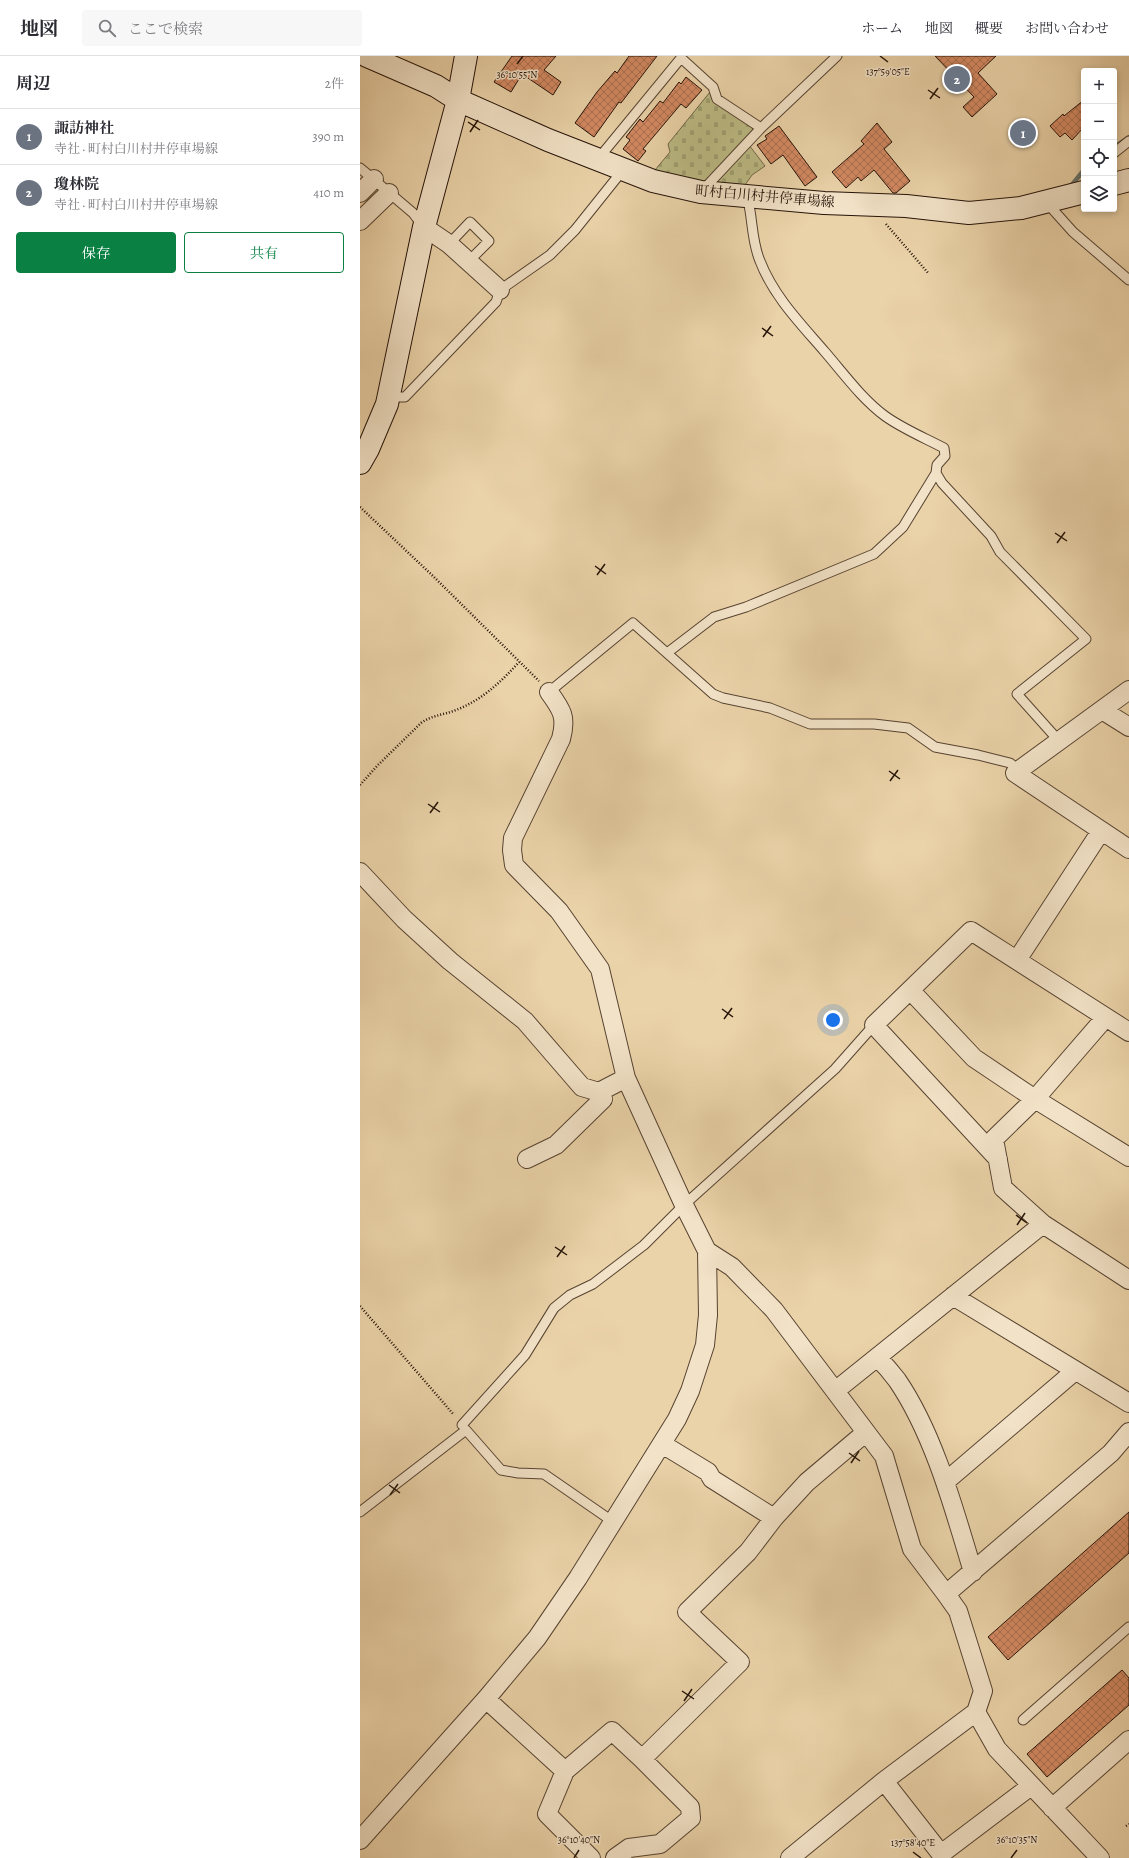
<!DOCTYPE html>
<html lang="ja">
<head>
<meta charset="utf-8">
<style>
	:root { --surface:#fff; --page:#f7f7f7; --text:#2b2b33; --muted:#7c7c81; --line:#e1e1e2; --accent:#0b8043 }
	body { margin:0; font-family:Alegreya,"Noto Serif JP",serif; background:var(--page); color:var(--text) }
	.controls { position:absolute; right:12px; top:12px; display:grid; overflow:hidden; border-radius:4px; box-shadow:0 2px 6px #0003 }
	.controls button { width:36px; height:36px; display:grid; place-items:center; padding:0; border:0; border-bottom:1px solid var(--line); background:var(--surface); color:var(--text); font:20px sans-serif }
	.you { position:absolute; left:473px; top:964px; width:14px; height:14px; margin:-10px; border:3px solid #fff; border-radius:50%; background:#1a73e8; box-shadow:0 0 0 6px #1a73e833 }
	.badge { display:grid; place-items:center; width:26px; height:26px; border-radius:50%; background:var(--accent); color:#fff; font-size:13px; font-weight:700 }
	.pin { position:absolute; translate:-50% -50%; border:2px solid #fff; box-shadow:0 1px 4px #0006 }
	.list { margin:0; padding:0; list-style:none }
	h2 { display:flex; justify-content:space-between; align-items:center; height:52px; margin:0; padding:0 16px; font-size:17px }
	h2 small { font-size:13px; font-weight:400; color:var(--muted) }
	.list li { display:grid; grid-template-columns:26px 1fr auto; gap:12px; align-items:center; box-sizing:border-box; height:56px; padding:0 16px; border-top:1px solid var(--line) }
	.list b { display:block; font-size:15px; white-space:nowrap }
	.list p { margin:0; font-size:13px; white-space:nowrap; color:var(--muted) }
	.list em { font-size:13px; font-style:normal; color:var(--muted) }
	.actions { display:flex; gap:8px; padding:12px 16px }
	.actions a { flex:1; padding:9px 0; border:1px solid var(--accent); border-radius:4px; text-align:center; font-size:14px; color:var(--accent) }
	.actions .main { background:var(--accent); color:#fff }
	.icon { flex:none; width:22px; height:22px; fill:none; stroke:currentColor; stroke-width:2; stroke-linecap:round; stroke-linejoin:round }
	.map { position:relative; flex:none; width:769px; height:1802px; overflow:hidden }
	header { display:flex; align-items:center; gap:24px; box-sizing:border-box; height:56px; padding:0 20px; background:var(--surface); border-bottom:1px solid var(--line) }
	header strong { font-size:19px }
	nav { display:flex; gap:22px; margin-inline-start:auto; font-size:14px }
	.search { width:280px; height:36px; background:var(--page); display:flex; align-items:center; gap:10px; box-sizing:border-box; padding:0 14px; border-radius:4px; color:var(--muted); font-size:15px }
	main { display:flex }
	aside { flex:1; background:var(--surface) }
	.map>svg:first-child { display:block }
	.cemetery { fill:url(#cemetery-stones); stroke:#706747 }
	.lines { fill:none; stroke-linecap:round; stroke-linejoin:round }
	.stream { stroke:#6b756d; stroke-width:4.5 }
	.building { fill:url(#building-cross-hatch); stroke:#251309 }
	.lane-casing { stroke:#564331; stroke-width:11 }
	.street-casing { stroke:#564331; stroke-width:20 }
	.secondary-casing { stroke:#251309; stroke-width:24 }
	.path { stroke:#251309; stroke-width:2.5; stroke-dasharray:1 2; stroke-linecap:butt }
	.lane { stroke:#f2e2c7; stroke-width:9 }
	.street { stroke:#f2e2c7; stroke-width:18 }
	.secondary { stroke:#f2e2c7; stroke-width:22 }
	.ticks { fill:none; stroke:#251309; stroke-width:1.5 }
	.labels { text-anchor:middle; stroke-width:3; stroke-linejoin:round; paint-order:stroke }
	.street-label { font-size:14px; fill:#251309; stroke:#f2e2c7 }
	.ticks-label { font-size:10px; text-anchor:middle; fill:#251309; stroke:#f2e2c7; stroke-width:3; stroke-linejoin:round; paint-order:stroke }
</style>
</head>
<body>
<header>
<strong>地図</strong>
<div class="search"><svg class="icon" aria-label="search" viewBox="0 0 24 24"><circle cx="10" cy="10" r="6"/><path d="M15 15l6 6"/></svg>ここで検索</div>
<nav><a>ホーム</a><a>地図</a><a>概要</a><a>お問い合わせ</a></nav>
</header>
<main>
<aside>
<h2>周辺<small>2件</small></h2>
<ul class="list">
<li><span class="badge" style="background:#6b7280">1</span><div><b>諏訪神社</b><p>寺社 · 町村白川村井停車場線</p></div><em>390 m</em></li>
<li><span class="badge" style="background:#6b7280">2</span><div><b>瓊林院</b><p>寺社 · 町村白川村井停車場線</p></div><em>410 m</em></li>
</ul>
<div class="actions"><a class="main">保存</a><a>共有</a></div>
</aside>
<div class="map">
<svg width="769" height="1802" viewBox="0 0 769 1802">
	<defs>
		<pattern id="cemetery-stones" width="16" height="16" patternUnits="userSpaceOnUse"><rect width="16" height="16" fill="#bcbb85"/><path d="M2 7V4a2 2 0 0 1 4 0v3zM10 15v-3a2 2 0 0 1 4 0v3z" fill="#a1a072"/></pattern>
		<pattern id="building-cross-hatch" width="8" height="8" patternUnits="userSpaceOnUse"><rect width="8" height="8" fill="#d48a63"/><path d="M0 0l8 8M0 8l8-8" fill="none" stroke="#ac7050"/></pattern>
	</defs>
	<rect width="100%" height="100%" fill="#ebd3a9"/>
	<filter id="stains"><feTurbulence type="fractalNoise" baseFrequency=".005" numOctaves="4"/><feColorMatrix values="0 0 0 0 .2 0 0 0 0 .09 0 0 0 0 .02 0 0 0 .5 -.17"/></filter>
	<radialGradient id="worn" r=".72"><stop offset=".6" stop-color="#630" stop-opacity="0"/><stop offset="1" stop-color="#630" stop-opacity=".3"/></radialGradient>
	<!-- cemetery -->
	<path class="cemetery" d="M350 36 354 46 392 71 393 75 343 128 295 114 310 96 308 88Z
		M389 89 405 110 392 119 385 129 354 128Z"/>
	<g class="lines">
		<!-- stream -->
		<path class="stream" d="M754 91 769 81
			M710 131 724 114"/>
	</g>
	<!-- building -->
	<path class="building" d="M152 0H196L184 14 201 26 193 39 162 18 151 36 134 26Z
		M269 0H297L261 47 259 46 234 81 215 67 237 36 255 15 257 17Z
		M575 0H636L618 17 637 38 612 61 603 51 614 41Z
		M326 21 342 34 326 52 321 48 283 93 286 95 278 105 263 93 270 84 266 81 280 63 283 66 300 45 303 47 319 26 321 28Z
		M724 44V71L712 84 705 77 700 81 690 70 703 58 704 60Z
		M517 67 532 86 524 93 550 125 536 137H533L514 114 501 125 498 121 486 132 472 116 504 88 501 85Z
		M419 70 457 121 445 130 423 99 411 108 397 89 407 83 405 80Z
		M769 1456V1497L648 1604 628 1581Z
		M762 1614 769 1622V1649L687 1721 667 1698Z"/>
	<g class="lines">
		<!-- lane casing -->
		<g class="lane-casing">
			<path id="lane" d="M754 97 769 85
				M238 103 321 2 353 31 357 43 401 72
				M0 112 53 157 62 169
				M342 135 401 72 477 0
				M387 140C393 161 391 184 400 205 414 241 441 268 465 296 484 318 502 343 525 360 543 373 565 382 584 392L585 400 577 409 576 417 582 427 631 480 640 496 726 583 657 638 699 685
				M687 147 713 176 769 224
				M89 188 110 166 129 185 109 205
				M28 341H45L136 246 140 234 190 199 215 174 263 114
				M307 597 354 561 386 551 514 498 543 471 576 417
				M189 636 273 567 353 638 363 642 410 652 450 668H514L548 672 575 691 618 699 650 707 658 714
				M102 1369 165 1299 194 1252 210 1239 233 1228 284 1189 324 1149 475 1013 514 969
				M0 1456 106 1374 141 1414 158 1417 184 1418 252 1465
				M663 1664 769 1571"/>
		</g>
		<!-- street casing -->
		<g class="street-casing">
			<path id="street" d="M0 137 14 123
				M0 165 29 137
				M64 171 89 188 140 234
				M769 634 655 717 769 793
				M742 654 769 671
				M0 816 44 863 90 905 165 965 222 1031 239 1036 243 1043 196 1089 167 1103
				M657 904 741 775
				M551 935 614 1002 675 1043 769 1101
				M745 962 675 1043 634 1083 643 1132 683 1168 769 1224
				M239 1036 266 1022
				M638 1103 514 969 611 875 769 976
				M347 1195 372 1211 414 1254 475 1335 683 1168
				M593 1240 769 1347
				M517 1301C524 1308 531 1316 537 1324 574 1378 594 1453 613 1516
				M475 1335 524 1400 552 1493 586 1538
				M302 1388 348 1416 352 1423 414 1462
				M585 1426 715 1315
				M126 1643 205 1715
				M616 1656 637 1693 740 1802
				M524 1725 581 1798 671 1730
				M692 1752 769 1684
				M0 1784 126 1643 177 1582 218 1522 317 1363 330 1335 345 1289 348 1259 347 1195 324 1149 266 1022 240 913 199 855 154 809 152 794 153 782 201 683C207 661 202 654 189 636
				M231 1802 187 1758 205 1715 252 1675 282 1703 380 1606 327 1556 388 1496 414 1462 447 1426 505 1377
				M255 1802 269 1792 300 1788 331 1762 330 1751 282 1703
				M430 1802 524 1725 616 1656 623 1635 598 1555 586 1538 751 1397 769 1376"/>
		</g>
		<!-- secondary casing -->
		<g class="secondary-casing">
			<path id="secondary" d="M7 0 76 30 98 44 188 84 293 125 341 136 464 147 546 150 609 157 661 152 724 136
				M754 128 769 124
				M0 407 8 393 27 348 64 171 98 44 106 0"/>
		</g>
		<!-- path -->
		<path class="path" d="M526 168 569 218
			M0 451 74 521 179 625
			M0 729 17 710 61 667C72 659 84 659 96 654 122 644 141 626 159 606
			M0 1250 94 1359
			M766 1770 769 1768"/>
		<!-- lane -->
		<use href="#lane" class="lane"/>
		<!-- street -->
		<use href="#street" class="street"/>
		<!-- secondary -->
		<use href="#secondary" class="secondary"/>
	</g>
	<!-- ticks -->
	<path class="ticks" d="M520 0 528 6M157 8 163 0M568 34 580 42M570 43 578 32M108 66 120 74M110 76 118 64M402 272 413 280M403 281 411 270M695 477 707 485M697 487 705 476M235 510 246 518M237 519 245 508M529 715 540 723M530 725 538 714M68 748 80 756M70 757 78 746M362 953 373 961M364 963 372 952M656 1159 667 1167M657 1169 665 1157M195 1191 207 1199M197 1201 205 1190M489 1397 500 1405M491 1407 499 1395M29 1429 40 1437M30 1439 38 1428M322 1635 334 1643M324 1645 332 1633M553 1796 561 1802M214 1802 219 1794M651 1802 657 1794"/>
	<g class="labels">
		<!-- street labels -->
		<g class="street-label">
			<text transform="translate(405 140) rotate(5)" y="5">町村白川村井停車場線</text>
		</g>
	</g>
	<g class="ticks-label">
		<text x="528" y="19">137°59'05"E</text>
		<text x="157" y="22">36°10'55"N</text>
		<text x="219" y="1787">36°10'40"N</text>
		<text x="657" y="1787">36°10'35"N</text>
		<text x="553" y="1790">137°58'40"E</text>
	</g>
	<rect width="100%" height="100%" filter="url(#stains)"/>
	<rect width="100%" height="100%" fill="url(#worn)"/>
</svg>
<div class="controls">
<button>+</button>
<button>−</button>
<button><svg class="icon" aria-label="locate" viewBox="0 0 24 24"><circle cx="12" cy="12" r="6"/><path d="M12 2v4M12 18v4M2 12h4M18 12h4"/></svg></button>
<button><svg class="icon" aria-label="layers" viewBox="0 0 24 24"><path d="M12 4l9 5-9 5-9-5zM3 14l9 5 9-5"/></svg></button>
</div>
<div class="you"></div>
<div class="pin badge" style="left:663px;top:77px;background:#6b7280">1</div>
<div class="pin badge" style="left:597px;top:23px;background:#6b7280">2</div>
</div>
</main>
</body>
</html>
